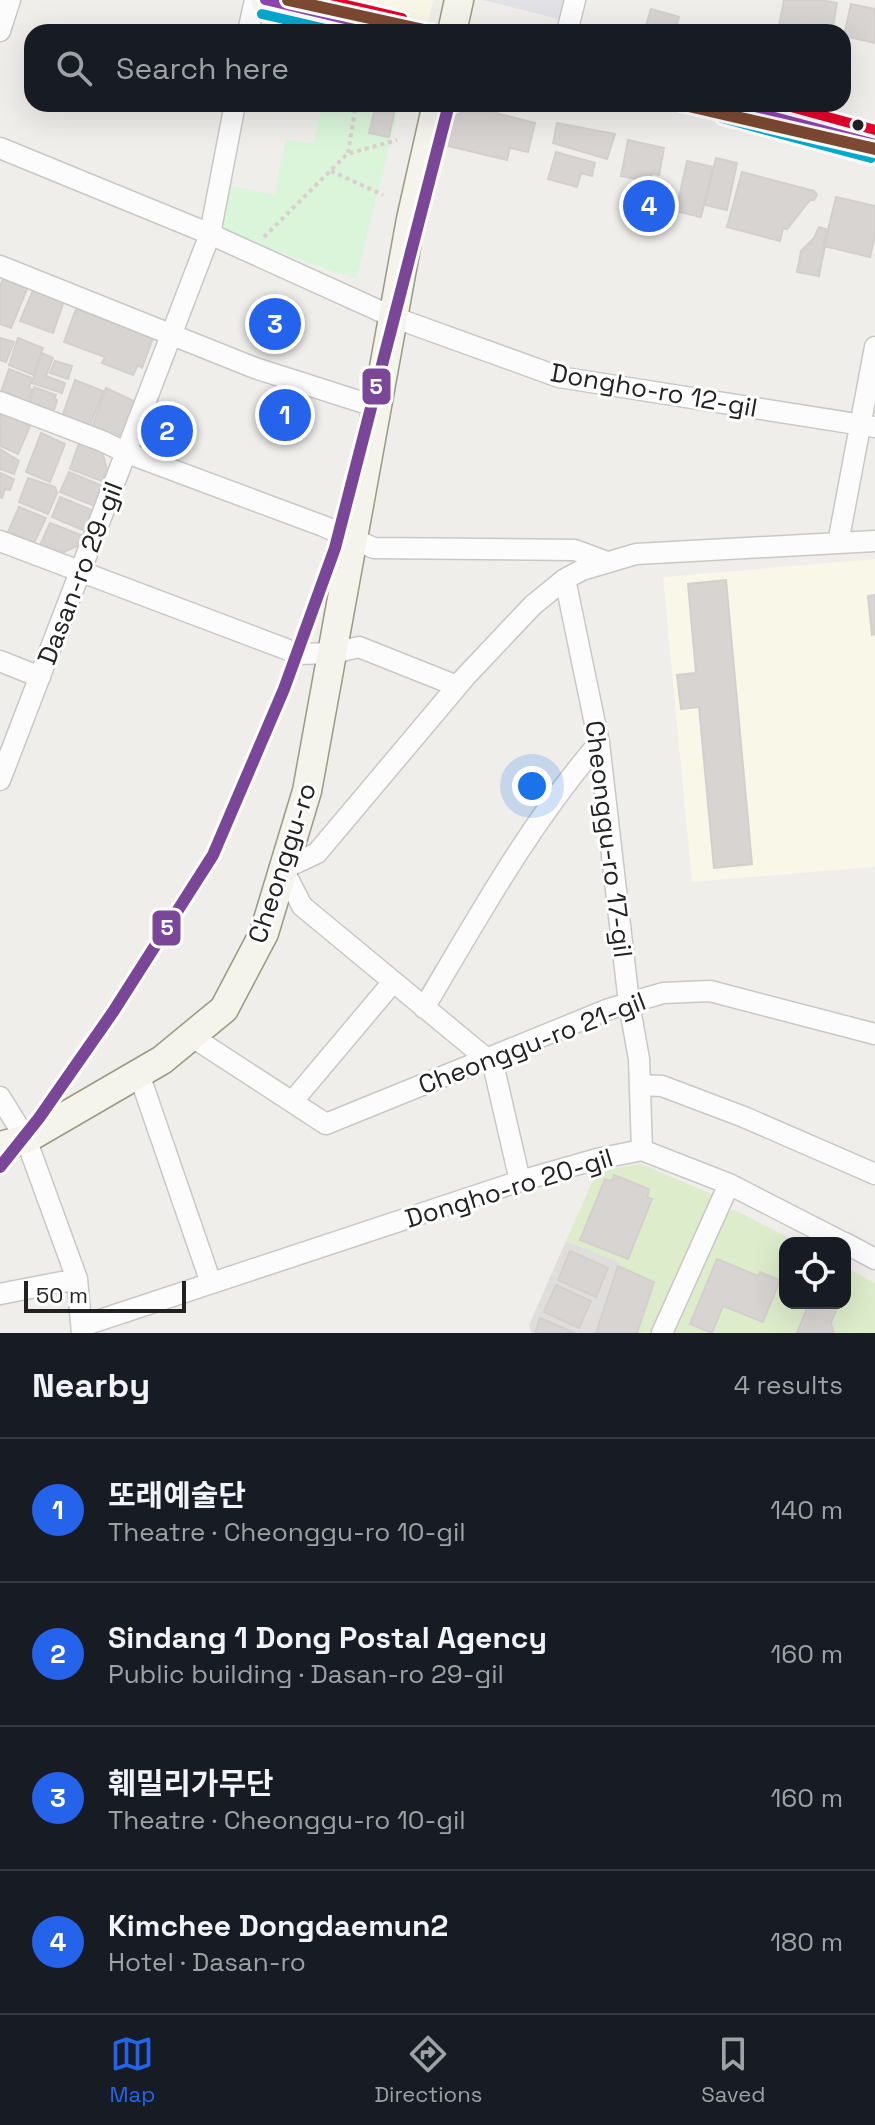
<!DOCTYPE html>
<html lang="en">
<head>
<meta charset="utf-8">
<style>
	:root { --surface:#171b24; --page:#20242c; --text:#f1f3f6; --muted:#9ea1a6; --line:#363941; --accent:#2563eb }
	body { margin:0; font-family:"Space Grotesk","Noto Sans KR",sans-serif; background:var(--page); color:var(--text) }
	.controls { position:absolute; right:24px; bottom:24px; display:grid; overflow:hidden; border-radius:16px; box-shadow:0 8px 32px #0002 }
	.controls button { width:72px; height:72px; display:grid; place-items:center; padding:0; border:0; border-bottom:2px solid var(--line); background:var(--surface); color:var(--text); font:40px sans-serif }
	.scale { position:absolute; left:24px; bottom:20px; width:162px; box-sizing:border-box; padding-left:8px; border:4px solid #222; border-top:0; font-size:22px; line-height:28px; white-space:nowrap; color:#222; -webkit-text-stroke:6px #fff; paint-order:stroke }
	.you { position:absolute; left:532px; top:786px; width:28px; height:28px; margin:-20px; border:6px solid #fff; border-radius:50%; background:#1a73e8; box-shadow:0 0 0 12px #1a73e833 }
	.badge { display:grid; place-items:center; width:52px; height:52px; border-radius:50%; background:var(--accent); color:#fff; font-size:26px; font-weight:700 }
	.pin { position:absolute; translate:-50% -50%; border:4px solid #fff; box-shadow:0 2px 8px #0006 }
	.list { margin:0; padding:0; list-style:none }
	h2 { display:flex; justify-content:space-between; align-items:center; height:104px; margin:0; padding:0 32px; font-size:34px }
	h2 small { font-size:26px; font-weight:400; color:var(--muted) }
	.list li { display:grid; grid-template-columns:52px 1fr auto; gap:24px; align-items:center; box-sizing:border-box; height:144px; padding:0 32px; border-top:2px solid var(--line) }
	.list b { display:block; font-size:30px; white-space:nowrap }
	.list p { margin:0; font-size:26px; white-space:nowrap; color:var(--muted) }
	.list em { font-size:26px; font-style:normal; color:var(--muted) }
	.icon { flex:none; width:44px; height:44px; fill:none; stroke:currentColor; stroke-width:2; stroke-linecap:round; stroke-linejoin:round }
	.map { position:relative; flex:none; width:875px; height:1333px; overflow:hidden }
	.search { position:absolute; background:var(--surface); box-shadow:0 8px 32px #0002; left:24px; right:24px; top:24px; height:88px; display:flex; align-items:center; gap:20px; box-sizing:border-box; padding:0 28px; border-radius:24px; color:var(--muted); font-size:30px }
	.sheet { height:680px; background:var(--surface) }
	nav { display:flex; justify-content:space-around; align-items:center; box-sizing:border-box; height:112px; border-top:2px solid var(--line); background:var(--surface); font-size:22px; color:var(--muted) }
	nav a { display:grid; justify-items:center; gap:4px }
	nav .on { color:var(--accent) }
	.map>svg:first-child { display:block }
	.residential { fill:#dfdedc }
	.education { fill:#f8f7e8 }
	.grass { fill:#ddeccb; fill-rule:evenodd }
	.park { fill:#daf5da }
	.plaza { fill:#e2e1e5 }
	.building { fill:#d7d4d2; stroke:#d3d0cc; stroke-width:2 }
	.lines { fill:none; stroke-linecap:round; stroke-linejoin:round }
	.street-casing { stroke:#c9c8c7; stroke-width:23 }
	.secondary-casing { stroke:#999a82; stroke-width:31 }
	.path { stroke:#dccecd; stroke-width:4; stroke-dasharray:4 4; stroke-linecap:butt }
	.street { stroke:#fdfcfc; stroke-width:20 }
	.secondary { stroke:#f4f4ed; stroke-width:28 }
	.bus-1-casing { stroke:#fff; stroke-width:16 }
	.bus-2-casing { stroke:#fff; stroke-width:16 }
	.bus-3-casing { stroke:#fff; stroke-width:16 }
	.bus-1 { stroke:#8e44ad; stroke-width:10 }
	.bus-2 { stroke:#00a9ce; stroke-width:10 }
	.bus-3 { stroke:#e4002b; stroke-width:10 }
	.metro-1-casing { stroke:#fff; stroke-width:18 }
	.metro-2-casing { stroke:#fff; stroke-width:18 }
	.metro-1 { stroke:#794698; stroke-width:12 }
	.metro-2 { stroke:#7c4932; stroke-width:12 }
	.bus-dot { fill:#222; stroke:#fff; stroke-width:3 }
	.labels { text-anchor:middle; stroke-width:6; stroke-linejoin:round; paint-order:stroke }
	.street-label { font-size:26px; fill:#222; stroke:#fff }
	.line-badge { stroke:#fff; stroke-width:3 }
	.badge-label { font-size:22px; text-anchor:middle; font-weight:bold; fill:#fff }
</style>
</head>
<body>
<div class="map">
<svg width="875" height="1333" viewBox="0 0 875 1333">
	<rect width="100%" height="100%" fill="#f0eeeb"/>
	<!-- residential -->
	<path class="residential" d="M566 1241 620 1262 596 1333H531L529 1325Z"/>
	<!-- education -->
	<path class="education" d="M345 0H433L428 23Z
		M875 559V867L692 882 663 577Z"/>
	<!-- grass -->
	<path class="grass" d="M641 1164 714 1195 659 1330 637 1333 654 1282 618 1266 619 1262 566 1241 597 1171ZM604 1179 649 1189 647 1197 652 1200 628 1259 580 1240Z
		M735 1210 799 1243H785V1303H809L797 1333H712L723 1306 779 1280 760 1272 758 1276 717 1259 691 1324 711 1333H672L724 1212Z
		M845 1267 875 1283V1333H834L831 1323 839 1303H845Z"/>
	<!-- park -->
	<path class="park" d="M323 104H400L356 279 215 230 225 184 274 195 286 140 313 143Z"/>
	<!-- plaza -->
	<path class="plaza" d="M483 0H567L562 20Z"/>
	<!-- building -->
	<path class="building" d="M784 0H820L837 3 832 32H778Z
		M851 4 875 9V43L844 36Z
		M651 9 679 17 675 32H644Z
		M376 104H396L389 137 369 133Z
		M472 107 535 123 528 152 510 148 507 160 448 146 455 116Z
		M557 123 615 134 607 159 553 143Z
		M628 140 664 148 659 175 652 173 650 182 621 176Z
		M556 152 595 163 592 176 581 173 577 187 548 179Z
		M716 158 737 163 727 210 705 205Z
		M687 161 713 167 701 217 676 211Z
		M742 172 814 191 817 195 814 200H810L787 229 783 228 780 241 727 227Z
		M836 197 875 206V235L870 257 824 246Z
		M819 227 828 230 819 276 797 272 801 251 814 238Z
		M3 279 27 289 11 328 0 324V286Z
		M34 288 64 301 53 333 20 321Z
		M76 309 153 338 142 368 138 365 133 375 102 363 105 357 64 342Z
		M0 338 14 342 6 362 0 360Z
		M18 338 43 348 33 375 9 365Z
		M42 353 53 358 46 376 65 383 62 393 32 383Z
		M55 361 72 366 68 379 50 373Z
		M9 369 32 378 29 388 32 390 25 406 0 395Z
		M75 380 103 391 88 431 61 420Z
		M34 387 56 395 54 399 57 400 52 417 28 408Z
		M106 388 134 401 133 406 137 409 123 441 92 428Z
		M1 412 30 426 18 454 0 446Z
		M41 433 65 444 50 482 26 472Z
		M79 443 102 451 107 470 102 481 70 469Z
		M0 449 19 461 14 474 0 469Z
		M69 472 105 487 97 507 60 492Z
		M0 473 14 479 10 490 5 489 2 498 0 497Z
		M28 478 55 487 57 493 48 514 19 502Z
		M60 497 94 511 89 529 85 528V531L52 517Z
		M19 507 46 518 34 543 8 532Z
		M50 523 81 535 77 546 58 555 39 547Z
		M726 580 752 864 714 868 699 707 681 709 677 675 696 673 688 584Z
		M875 595V634L872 635 868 596Z
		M614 1175 649 1189 647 1197 652 1199 628 1259 580 1240 605 1179 612 1181Z
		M570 1251 608 1268 596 1297 558 1280Z
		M717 1259 758 1276 760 1272 780 1280 763 1322 723 1306 712 1333 690 1324Z
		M618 1266 654 1282 637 1333H596Z
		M556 1285 591 1301 579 1328 544 1312Z
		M839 1303 831 1323 834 1333H797L809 1303Z
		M540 1318 575 1333H535Z"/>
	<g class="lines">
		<!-- street casing -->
		<g class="street-casing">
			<path id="street" d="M0 31 10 0
				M248 32 255 0
				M567 32 575 0
				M0 148 210 234 393 317 559 377 875 427
				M0 266 255 368 377 407
				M0 402 102 441 127 453 323 526 374 548 575 550 607 562
				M0 541 299 654 333 653 359 647 457 686
				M838 543 875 347
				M565 579 599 743 629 1003 639 1059 642 1150
				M0 661 40 677
				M0 780 210 234 235 104
				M424 1008C478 917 530 823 599 743
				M191 1036 326 1124 609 1009 663 993 710 991 875 1034
				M139 1074 211 1283
				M640 1085 662 1086 744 1117 875 1174
				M0 1097 26 1139 77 1279 82 1333
				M292 1102 393 982
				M520 1181 493 1064 302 906 283 869 317 853 465 677 533 605 565 579 582 570 636 554 875 541
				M845 1243 875 1259
				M0 1294 77 1279
				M82 1326 520 1181 597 1159 642 1150 729 1184 844 1243
				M662 1333 729 1184"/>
		</g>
		<!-- secondary casing -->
		<g class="secondary-casing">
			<path id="secondary" d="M265 0 399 32
				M452 32 459 0
				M726 104 875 144
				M0 1146 26 1139 162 1060 224 1009 264 933 307 791 411 219 437 104"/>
		</g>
		<!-- path -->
		<path class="path" d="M348 153 356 104
			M331 171 383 195
			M264 237 347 154 397 140"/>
		<!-- street -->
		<use href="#street" class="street"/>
		<!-- secondary -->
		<use href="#secondary" class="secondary"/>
		<!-- bus-1 casing -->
		<g class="bus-1-casing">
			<path id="bus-1" d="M265 0 399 32
				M726 104 875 144"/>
		</g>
		<!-- bus-2 casing -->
		<g class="bus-2-casing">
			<path id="bus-2" d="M262 14 339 32
				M722 118 871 158"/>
		</g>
		<!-- bus-3 casing -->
		<g class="bus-3-casing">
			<path id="bus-3" d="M325 0 402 18
				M780 104 875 130"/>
		</g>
		<!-- bus-1 -->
		<use href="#bus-1" class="bus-1"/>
		<!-- bus-2 -->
		<use href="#bus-2" class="bus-2"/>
		<!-- bus-3 -->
		<use href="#bus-3" class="bus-3"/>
		<!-- metro-1 casing -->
		<g class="metro-1-casing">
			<path id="metro-1" d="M0 1167 39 1118 113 1012 213 855 284 689 335 548 449 104"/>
		</g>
		<!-- metro-2 casing -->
		<g class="metro-2-casing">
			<path id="metro-2" d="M288 0 433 32
				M680 104 875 149"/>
		</g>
		<!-- metro-1 -->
		<use href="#metro-1" class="metro-1"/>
		<!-- metro-2 -->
		<use href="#metro-2" class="metro-2"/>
	</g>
	<!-- markers -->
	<circle class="bus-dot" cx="858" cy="125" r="7"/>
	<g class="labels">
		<!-- street labels -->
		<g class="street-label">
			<text transform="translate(654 390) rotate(10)" y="9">Dongho-ro 12-gil</text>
			<text transform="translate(80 573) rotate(-69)" y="9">Dasan-ro 29-gil</text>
			<text transform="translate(609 839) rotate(83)" y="9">Cheonggu-ro 17-gil</text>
			<text transform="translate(282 863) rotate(-72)" y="9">Cheonggu-ro</text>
			<text transform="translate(532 1043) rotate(-21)" y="9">Cheonggu-ro 21-gil</text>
			<text transform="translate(509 1188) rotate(-17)" y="9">Dongho-ro 20-gil</text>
		</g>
	</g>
	<g class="line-badge">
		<rect x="361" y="367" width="31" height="39" rx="8" fill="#794698"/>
		<rect x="151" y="909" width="31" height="38" rx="8" fill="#794698"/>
	</g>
	<g class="badge-label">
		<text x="376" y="394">5</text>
		<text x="167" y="935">5</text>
	</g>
</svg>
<div class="controls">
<button><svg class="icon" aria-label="locate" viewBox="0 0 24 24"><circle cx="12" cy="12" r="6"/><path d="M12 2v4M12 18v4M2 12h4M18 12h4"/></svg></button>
</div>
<div class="scale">50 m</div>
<div class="you"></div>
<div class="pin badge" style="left:285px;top:415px">1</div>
<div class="pin badge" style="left:167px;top:431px">2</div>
<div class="pin badge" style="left:275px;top:324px">3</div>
<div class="pin badge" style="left:649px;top:206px">4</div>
<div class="search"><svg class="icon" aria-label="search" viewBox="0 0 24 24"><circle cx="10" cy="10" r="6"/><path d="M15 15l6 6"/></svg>Search here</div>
</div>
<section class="sheet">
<h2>Nearby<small>4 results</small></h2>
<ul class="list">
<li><span class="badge">1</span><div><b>또래예술단</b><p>Theatre · Cheonggu-ro 10-gil</p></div><em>140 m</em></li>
<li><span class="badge">2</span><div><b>Sindang 1 Dong Postal Agency</b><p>Public building · Dasan-ro 29-gil</p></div><em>160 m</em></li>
<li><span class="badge">3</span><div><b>훼밀리가무단</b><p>Theatre · Cheonggu-ro 10-gil</p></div><em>160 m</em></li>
<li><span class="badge">4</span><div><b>Kimchee Dongdaemun2</b><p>Hotel · Dasan-ro</p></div><em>180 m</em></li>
</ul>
</section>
<nav>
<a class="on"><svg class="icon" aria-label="map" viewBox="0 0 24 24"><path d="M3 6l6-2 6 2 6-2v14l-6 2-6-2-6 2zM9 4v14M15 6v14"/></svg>Map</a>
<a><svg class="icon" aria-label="directions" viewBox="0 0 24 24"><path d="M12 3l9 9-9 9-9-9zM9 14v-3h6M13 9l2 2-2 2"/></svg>Directions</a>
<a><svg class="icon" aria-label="saved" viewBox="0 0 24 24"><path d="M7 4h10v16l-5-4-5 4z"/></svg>Saved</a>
</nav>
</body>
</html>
